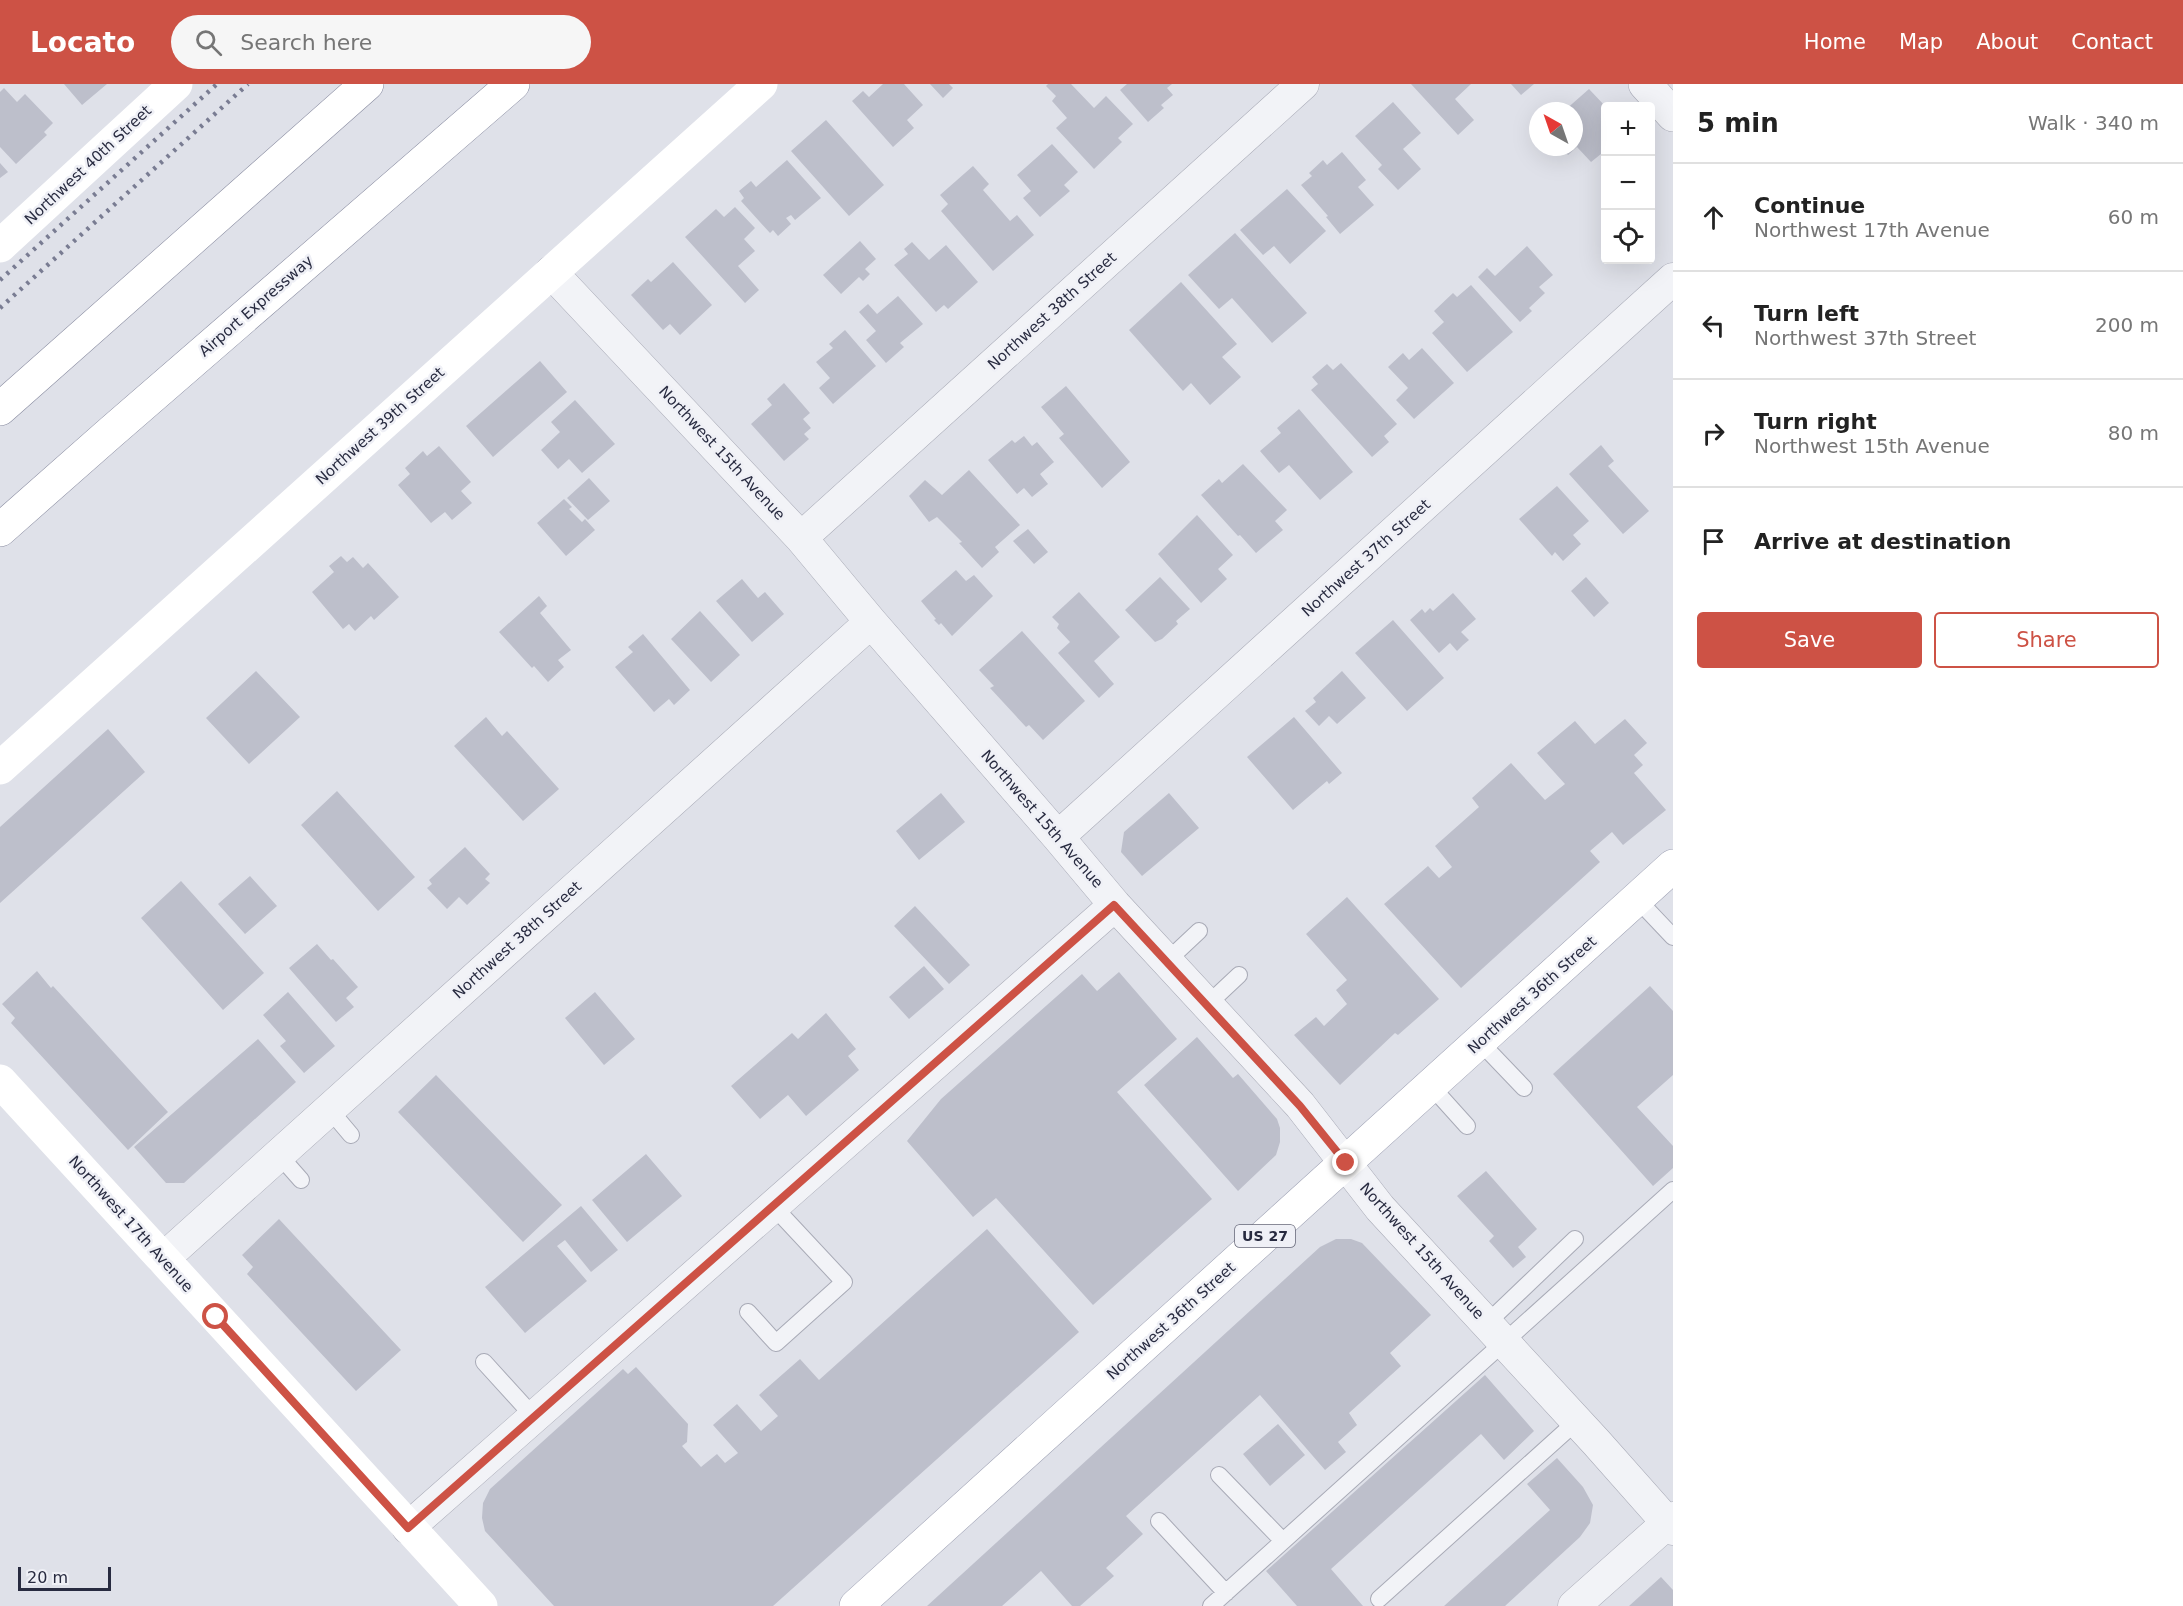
<!DOCTYPE html>
<html lang="en">
<head>
<meta charset="utf-8">
<style>
	:root { --surface:#fff; --page:#f6f6f6; --text:#222; --muted:#767676; --line:#e0e0e0; --accent:#cd5245 }
	body { margin:0; font-family:"DejaVu Sans",sans-serif; background:var(--page); color:var(--text) }
	.controls { position:absolute; right:18px; top:18px; display:grid; overflow:hidden; border-radius:6px; box-shadow:0 6px 24px #0002 }
	.controls button { width:54px; height:54px; display:grid; place-items:center; padding:0; border:0; border-bottom:2px solid var(--line); background:var(--surface); color:var(--text); font:30px sans-serif }
	.compass { position:absolute; left:1529px; top:18px; width:54px; height:54px; border-radius:50%; background:var(--surface); box-shadow:0 6px 24px #0002; rotate:320deg }
	.scale { position:absolute; left:18px; bottom:15px; width:93px; box-sizing:border-box; padding-left:6px; border:3px solid #282b40; border-top:0; font-size:16px; line-height:21px; white-space:nowrap; color:#282b40; -webkit-text-stroke:4px #eff0f6; paint-order:stroke }
	.stop { position:absolute; width:18px; height:18px; margin:-14px; border:4px solid #cd5245; border-radius:50%; background:#fff }
	.stop.end { background:#cd5245; border-color:#fff; box-shadow:0 2px 6px #0008 }
	.list { margin:0; padding:0; list-style:none }
	h2 { display:flex; justify-content:space-between; align-items:center; height:78px; margin:0; padding:0 24px; font-size:26px }
	h2 small { font-size:20px; font-weight:400; color:var(--muted) }
	.list li { display:grid; grid-template-columns:39px 1fr auto; gap:18px; align-items:center; box-sizing:border-box; height:108px; padding:0 24px; border-top:2px solid var(--line) }
	.list b { display:block; font-size:22px; white-space:nowrap }
	.list p { margin:0; font-size:20px; white-space:nowrap; color:var(--muted) }
	.list em { font-size:20px; font-style:normal; color:var(--muted) }
	.actions { display:flex; gap:12px; padding:18px 24px }
	.actions a { flex:1; padding:14px 0; border:2px solid var(--accent); border-radius:6px; text-align:center; font-size:21px; color:var(--accent) }
	.actions .main { background:var(--accent); color:#fff }
	.icon { flex:none; width:33px; height:33px; fill:none; stroke:currentColor; stroke-width:2; stroke-linecap:round; stroke-linejoin:round }
	.map { position:relative; flex:none; width:1673px; height:1522px; overflow:hidden }
	header { display:flex; align-items:center; gap:36px; box-sizing:border-box; height:84px; padding:0 30px; background:var(--accent); color:#fff }
	header strong { font-size:28px }
	nav { display:flex; gap:33px; margin-inline-start:auto; font-size:21px }
	.search { width:420px; height:54px; background:var(--page); display:flex; align-items:center; gap:15px; box-sizing:border-box; padding:0 21px; border-radius:33px; color:var(--muted); font-size:22px }
	main { display:flex }
	aside { flex:1; background:var(--surface) }
	.map>svg:first-child { display:block }
	.building { fill:#bdbfcb }
	.lines { fill:none; stroke-linecap:round; stroke-linejoin:round }
	.service-casing { stroke:#a8aab6; stroke-width:18 }
	.minor-casing { stroke:#a8aab6; stroke-width:33 }
	.tertiary-casing { stroke:#a8aab6; stroke-width:34 }
	.primary-casing { stroke:#9fa2b4; stroke-width:34 }
	.motorway-casing { stroke:#878a9f; stroke-width:34 }
	.service { stroke:#f2f3f7; stroke-width:16 }
	.minor { stroke:#f2f3f7; stroke-width:32 }
	.tertiary { stroke:#f2f3f7; stroke-width:33 }
	.secondary { stroke:#fff; stroke-width:33 }
	.primary { stroke:#fff; stroke-width:33 }
	.motorway { stroke:#fff; stroke-width:33 }
	.rail { stroke:#797c92; stroke-width:4.5; stroke-dasharray:3 6; stroke-linecap:butt }
	.route { stroke:#cd5245; stroke-width:8 }
	.labels { text-anchor:middle; stroke-width:5; stroke-linejoin:round; paint-order:stroke }
	.shield { fill:#eff0f6; stroke:#646677; stroke-width:1.5 }
	.shield-label { font-size:14px; font-weight:bold; fill:#282b40 }
	.street-label { font-size:15px; fill:#282b40; stroke:#eff0f6 }
</style>
</head>
<body>
<header>
<strong>Locato</strong>
<div class="search"><svg class="icon" aria-label="search" viewBox="0 0 24 24"><circle cx="10" cy="10" r="6"/><path d="M15 15l6 6"/></svg>Search here</div>
<nav><a>Home</a><a>Map</a><a>About</a><a>Contact</a></nav>
</header>
<main>
<div class="map">
<svg width="1673" height="1522" viewBox="0 0 1673 1522">
	<rect width="100%" height="100%" fill="#dfe1e9"/>
	<!-- building -->
	<path class="building" d="M64 0H107L82 21Z
		M883 0H904L923 21 907 36 914 44 893 63 852 17 863 7 869 13Z
		M930 0H949L953 4 943 14Z
		M1048 0H1071L1094 24 1106 12 1133 40 1118 54 1122 58 1094 85 1056 44 1067 34 1052 17 1056 12 1046 2Z
		M1127 0H1172L1167 4 1173 11 1161 21 1164 24 1148 38 1120 6Z
		M1411 0H1471L1455 15 1474 36 1458 51Z
		M1511 0H1534L1521 11Z
		M4 4 17 18 25 10 53 39 44 48 47 51 16 80 0 63V8Z
		M1589 5 1606 23V66L1591 78 1577 63 1568 71 1561 63H1574V27H1564Z
		M1393 18 1421 49 1403 65 1421 85 1398 106 1378 85 1382 81 1355 52Z
		M826 36 884 101 849 132 791 67Z
		M1052 60 1078 88 1064 101 1070 107 1040 133 1023 114 1031 107 1017 91Z
		M1342 68 1366 96 1358 103 1374 121 1340 150 1326 133 1328 132 1301 101 1312 92 1309 89 1323 76 1327 81Z
		M787 76 821 114 795 136 791 131 786 134 791 140 778 152 773 146 770 149 741 117 744 114 739 107 751 97 756 103Z
		M0 79 8 88 0 94Z
		M973 82 989 100 983 106 1010 137 1017 131 1034 151 993 187 941 127 948 120 940 111Z
		M1287 105 1326 147 1290 180 1274 162 1263 171 1240 146Z
		M735 123 755 144 744 155 755 167 738 182 759 206 745 219 685 153 716 125 724 133Z
		M1235 149 1307 229 1272 259 1232 214 1219 225 1188 191Z
		M860 157 876 175 865 185 870 190 863 197 859 193 841 210 823 191Z
		M912 158 929 176 946 161 978 198 948 225 944 221 936 228 894 181 908 170 904 165Z
		M1527 162 1553 191 1539 203 1545 209 1529 224 1532 227 1520 238 1478 193 1487 184 1495 192Z
		M673 178 712 221 680 251 670 240 663 246 631 211 648 195 651 198Z
		M1181 198 1237 260 1222 273 1241 293 1210 321 1191 299 1183 307 1129 246Z
		M1471 201 1513 248 1467 288 1432 249 1444 238 1434 227 1453 209 1457 213Z
		M898 212 923 240 900 259 904 263 886 279 866 256 876 247 859 228 868 220 877 230Z
		M845 246 876 282 833 320 819 304 830 294 816 278 833 264 829 260Z
		M1422 264 1454 299 1414 335 1396 316 1408 304 1388 283 1403 269 1409 276Z
		M540 277 567 308 493 373 466 342Z
		M1341 279 1397 340 1384 352 1389 358 1372 373 1311 306 1318 300 1312 293 1327 280 1333 286Z
		M784 299 810 329 803 335 811 344 804 350 809 355 784 377 751 340 772 321 767 315Z
		M1066 302 1130 378 1102 404 1059 354 1064 350 1041 323Z
		M575 316 615 360 582 389 569 375 558 385 541 366 560 348 551 338Z
		M1299 325 1353 388 1320 416 1289 381 1279 389 1260 367 1281 349 1277 344Z
		M1024 352 1032 362 1037 358 1054 378 1040 390 1048 400 1032 413 1024 404 1017 410 988 376 1012 356 1015 359Z
		M1601 361 1614 377 1608 382 1649 427 1623 450 1569 390Z
		M439 362 471 398 461 407 472 419 452 436 445 428 431 439 398 401 410 390 405 384 423 367 427 372Z
		M1243 380 1287 426 1275 437 1283 446 1256 469 1240 451 1238 452 1201 411 1219 395 1222 399Z
		M969 386 1020 441 995 463 999 468 982 484 959 459 962 458 937 433 929 438 909 412 925 396 942 411Z
		M589 394 610 417 588 436 567 414Z
		M1557 402 1589 437 1573 451 1581 460 1563 477 1555 468 1552 472 1519 435Z
		M564 415 572 423 569 425 582 438 585 435 595 446 566 472 537 439Z
		M1197 431 1233 471 1218 485 1227 495 1201 519 1158 470Z
		M1028 445 1048 468 1034 480 1013 457Z
		M341 472 347 478 353 473 363 484 368 479 399 513 374 536 371 532 355 547 349 540 343 545 312 508 334 488 329 482Z
		M956 486 966 497 974 491 993 512 952 552 941 539 939 541 934 536 936 535 921 517Z
		M1160 493 1190 525 1176 537 1178 540 1162 555 1155 558 1125 526Z
		M1586 493 1609 519 1594 533 1571 507Z
		M742 495 758 514 765 508 784 530 752 558 716 517Z
		M1079 508 1120 553 1094 577 1114 600 1099 614 1058 569 1070 558 1057 544 1059 540 1052 533Z
		M1453 509 1476 535 1461 548 1469 556 1463 561 1457 567 1450 559 1439 569 1410 536 1422 525 1425 529 1430 524 1433 527Z
		M539 512 547 522 540 529 571 566 558 576 564 583 548 598 534 582 532 584 499 548Z
		M700 527 740 571 711 598 671 555Z
		M1393 536 1444 594 1407 627 1355 569Z
		M1022 547 1085 617 1043 656 1029 641 1026 643 990 604 994 602 979 586Z
		M643 550 690 606 674 621 669 615 654 628 615 583 633 568 628 563Z
		M256 587 300 633 249 680 206 634Z
		M1342 587 1366 614 1337 640 1329 632 1319 642 1305 627 1316 618 1313 614Z
		M486 633 502 652 507 647 559 705 523 737 454 662Z
		M1294 633 1342 689 1329 700 1327 697 1293 726 1247 673Z
		M1625 635 1647 659 1634 671 1643 681 1634 689 1666 726 1623 761 1612 748 1590 767 1600 778 1461 904 1384 820 1428 782 1439 794 1452 783 1435 762 1479 723 1472 714 1511 679 1545 716 1565 700 1537 669 1575 637 1595 660Z
		M108 645 145 688 0 819V743Z
		M337 707 415 793 378 827 301 741Z
		M941 709 965 738 919 776 896 747Z
		M1169 709 1199 744 1142 792 1121 768 1124 748Z
		M465 763 490 790 485 795 490 799 467 821 459 813 447 825 427 804 432 800 429 796Z
		M250 792 277 822 245 850 218 820Z
		M181 797 264 889 223 926 141 834Z
		M1347 813 1439 915 1398 951 1395 949 1340 1001 1294 951 1316 933 1324 942 1347 920 1336 906 1347 896 1306 850Z
		M915 822 970 881 949 900 894 842Z
		M317 860 331 876 333 875 358 903 346 914 354 923 336 938 289 884Z
		M924 882 944 905 909 935 889 913Z
		M37 887 51 904 53 902 168 1028 128 1066 11 939 15 934 2 920Z
		M1119 888 1177 955 1117 1008 1212 1115 1093 1221 996 1114 973 1133 907 1057 941 1015 1082 890 1097 907Z
		M1650 902 1673 927V991L1637 1023 1673 1062V1084L1653 1102 1553 990Z
		M288 908 335 962 304 989 280 962 286 957 263 931Z
		M595 908 635 955 604 981 565 934Z
		M826 929 856 965 848 972 859 986 806 1032 788 1011 760 1035 731 1002 792 949 798 955Z
		M1197 953 1233 994 1238 990 1277 1035 1280 1044V1058L1276 1071 1238 1107 1144 1001Z
		M258 955 296 998 184 1099H166L134 1063Z
		M436 991 562 1121 523 1158 398 1028Z
		M646 1070 682 1112 627 1158 592 1116Z
		M1486 1087 1537 1145 1518 1163 1526 1173 1513 1184 1489 1157 1494 1152 1457 1112Z
		M581 1122 618 1166 591 1188 565 1156 557 1162 587 1197 525 1249 485 1203Z
		M279 1135 401 1266 356 1307 247 1190 253 1183 242 1171Z
		M987 1145 1079 1248 773 1522H554L485 1447 482 1434 483 1419 490 1405 623 1285 628 1290 636 1283 688 1340 687 1358 682 1362 701 1383 717 1370 725 1379 738 1369 713 1341 737 1320 761 1347 778 1332 759 1311 800 1275 819 1296Z
		M1336 1155H1351L1362 1159 1431 1231 1390 1269 1401 1282 1349 1329 1357 1341 1338 1358 1346 1368 1325 1386 1260 1311 1126 1432 1143 1450 1106 1484 1114 1492 1080 1522H1072L1041 1487 1002 1522H927L1320 1163Z
		M1485 1291 1534 1347 1504 1376 1481 1350 1331 1485 1363 1522H1297L1266 1487Z
		M1278 1340 1305 1371 1270 1402 1243 1370Z
		M1557 1374 1583 1403 1593 1421 1590 1439 1580 1453 1505 1522H1444L1550 1426 1527 1400Z
		M1661 1493 1673 1506V1522H1629Z"/>
	<g class="lines">
		<!-- service casing -->
		<g class="service-casing">
			<path id="service" d="M1637 815 1673 853
				M1167 877 1199 847
				M1207 921 1239 891
				M1480 958 1524 1004
				M1431 1002 1467 1042
				M329 1025 351 1051
				M279 1071 301 1096
				M748 1228 776 1259 844 1198 773 1122
				M1486 1240 1575 1155
				M484 1278 534 1333
				M1219 1391 1283 1457
				M1159 1437 1226 1509
				M1379 1515 1577 1337
				M1211 1522 1673 1106"/>
		</g>
		<!-- minor casing -->
		<g class="minor-casing">
			<path id="minor" d="M551 188 801 454 871 538 1058 753 1115 821 1300 1021 1380 1124 1596 1358 1673 1445
				M801 454 1303 0
				M1058 753 1673 195
				M163 1175 871 538
				M408 1444 1115 821
				M1574 1522 1673 1434"/>
		</g>
		<!-- tertiary casing -->
		<g class="tertiary-casing">
			<path id="tertiary" d="M1645 0 1673 31"/>
		</g>
		<!-- primary casing -->
		<g class="primary-casing">
			<path id="primary" d="M856 1522 1673 782"/>
		</g>
		<!-- motorway casing -->
		<g class="motorway-casing">
			<path id="motorway" d="M0 325 367 0
				M0 446 110 349 513 0"/>
		</g>
		<!-- service -->
		<use href="#service" class="service"/>
		<!-- minor -->
		<use href="#minor" class="minor"/>
		<!-- tertiary -->
		<use href="#tertiary" class="tertiary"/>
		<!-- secondary -->
		<path class="secondary" d="M0 162 176 0
			M0 684 761 0
			M0 997 481 1522"/>
		<!-- primary -->
		<use href="#primary" class="primary"/>
		<!-- motorway -->
		<use href="#motorway" class="motorway"/>
		<!-- rail -->
		<path class="rail" d="M0 196 217 0
			M0 224 248 0"/>
	</g>
	<g class="lines">
		<!-- route -->
		<path class="route" d="M216 1233 408 1444 1114 821 1300 1022 1346 1079"/>
	</g>
	<g class="labels">
		<!-- shield labels -->
		<rect class="shield" x="1235" y="1141" width="60" height="22" rx="4.5"/>
		<g class="shield-label">
			<text x="1265" y="1157">US 27</text>
		</g>
		<!-- street labels -->
		<g class="street-label">
			<text transform="translate(88 81) rotate(-43)" y="5">Northwest 40th Street</text>
			<text transform="translate(256 222) rotate(-41)" y="5">Airport Expressway</text>
			<text transform="translate(1052 227) rotate(-42)" y="5">Northwest 38th Street</text>
			<text transform="translate(380 342) rotate(-42)" y="5">Northwest 39th Street</text>
			<text transform="translate(722 369) rotate(47)" y="5">Northwest 15th Avenue</text>
			<text transform="translate(1366 474) rotate(-42)" y="5">Northwest 37th Street</text>
			<text transform="translate(1042 735) rotate(49)" y="5">Northwest 15th Avenue</text>
			<text transform="translate(517 856) rotate(-42)" y="5">Northwest 38th Street</text>
			<text transform="translate(1532 911) rotate(-42)" y="5">Northwest 36th Street</text>
			<text transform="translate(131 1140) rotate(48)" y="5">Northwest 17th Avenue</text>
			<text transform="translate(1422 1167) rotate(48)" y="5">Northwest 15th Avenue</text>
			<text transform="translate(1171 1237) rotate(-42)" y="5">Northwest 36th Street</text>
		</g>
	</g>
</svg>
<div class="controls">
<button>+</button>
<button>−</button>
<button><svg class="icon" aria-label="locate" viewBox="0 0 24 24"><circle cx="12" cy="12" r="6"/><path d="M12 2v4M12 18v4M2 12h4M18 12h4"/></svg></button>
</div>
<svg class="compass" viewBox="-18 -18 36 36"><path d="M0-13l5 13h-10z" fill="#e53935"/><path d="M0 13l5-13h-10z" fill="#767676"/></svg>
<div class="scale">20 m</div>
<div class="stop" style="left:216px;top:1233px"></div>
<div class="stop end" style="left:1346px;top:1079px"></div>
</div>
<aside>
<h2>5 min<small>Walk · 340 m</small></h2>
<ul class="list">
<li><svg class="icon" aria-label="ahead" viewBox="0 0 24 24"><path d="M12 20V5M6 11l6-6 6 6"/></svg><div><b>Continue</b><p>Northwest 17th Avenue</p></div><em>60 m</em></li>
<li><svg class="icon" aria-label="left" viewBox="0 0 24 24"><path d="M17 20v-9H6M10 6l-5 5 5 5"/></svg><div><b>Turn left</b><p>Northwest 37th Street</p></div><em>200 m</em></li>
<li><svg class="icon" aria-label="right" viewBox="0 0 24 24"><path d="M7 20v-9h11M14 6l5 5-5 5"/></svg><div><b>Turn right</b><p>Northwest 15th Avenue</p></div><em>80 m</em></li>
<li><svg class="icon" aria-label="arrive" viewBox="0 0 24 24"><path d="M6 21V4h12l-3 4 3 4H6"/></svg><div><b>Arrive at destination</b></div></li>
</ul>
<div class="actions"><a class="main">Save</a><a>Share</a></div>
</aside>
</main>
</body>
</html>
